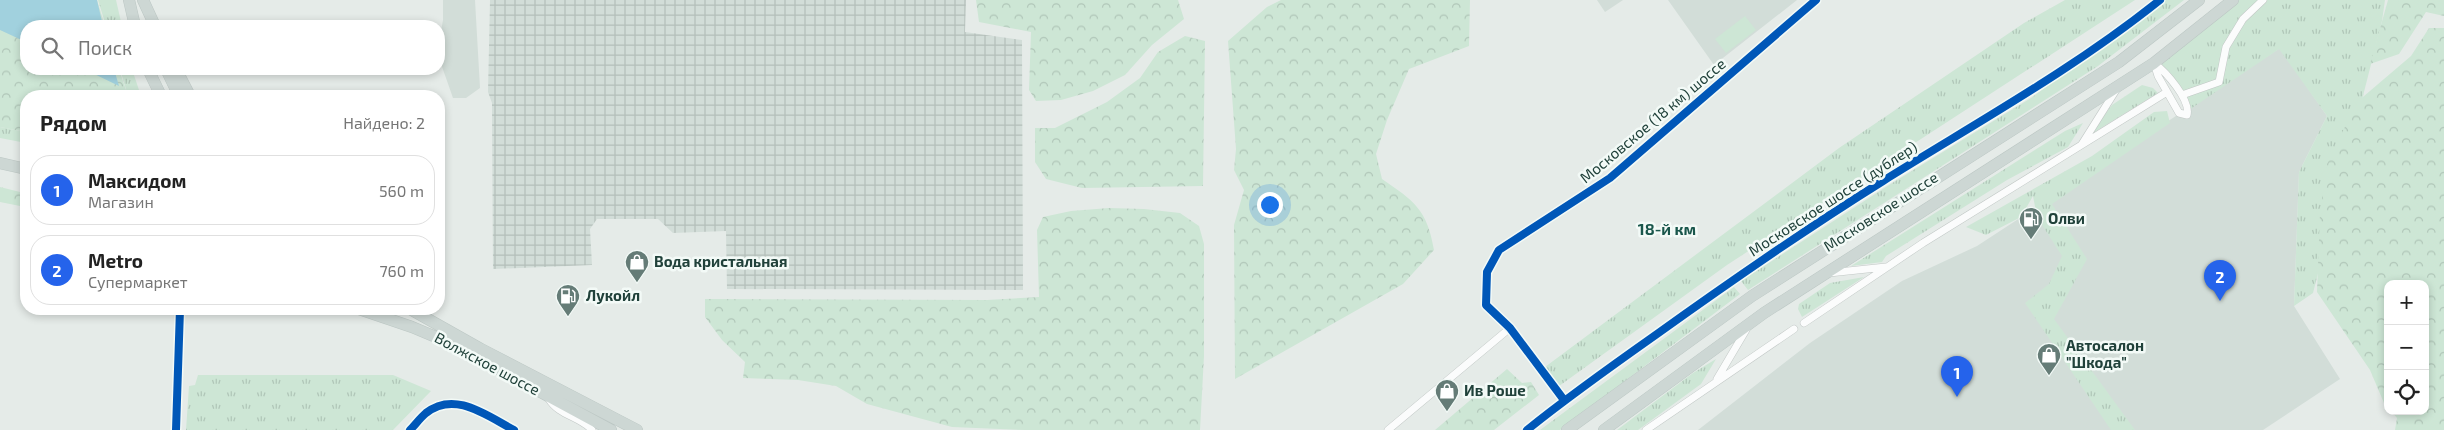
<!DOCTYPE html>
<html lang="ru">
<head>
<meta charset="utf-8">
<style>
	:root { --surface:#fff; --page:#f2f2f2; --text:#222; --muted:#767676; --line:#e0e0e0; --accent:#2563eb }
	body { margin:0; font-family:"Exo 2",sans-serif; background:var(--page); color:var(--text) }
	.controls { position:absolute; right:15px; bottom:15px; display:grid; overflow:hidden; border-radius:10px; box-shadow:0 2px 8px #0003 }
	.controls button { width:45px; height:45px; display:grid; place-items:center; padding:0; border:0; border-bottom:1px solid var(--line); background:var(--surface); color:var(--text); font:25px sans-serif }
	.you { position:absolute; left:1269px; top:204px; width:18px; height:18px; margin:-12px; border:4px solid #fff; border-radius:50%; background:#1a73e8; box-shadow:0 0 0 8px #1a73e833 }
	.badge { display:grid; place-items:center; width:32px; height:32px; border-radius:50%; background:var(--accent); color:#fff; font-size:16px; font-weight:700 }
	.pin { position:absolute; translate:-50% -41px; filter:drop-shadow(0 1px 2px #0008) }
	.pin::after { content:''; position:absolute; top:26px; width:18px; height:15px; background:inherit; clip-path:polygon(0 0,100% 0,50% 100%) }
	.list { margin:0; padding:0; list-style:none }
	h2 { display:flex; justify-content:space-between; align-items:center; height:65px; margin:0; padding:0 20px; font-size:21px }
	h2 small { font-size:16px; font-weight:400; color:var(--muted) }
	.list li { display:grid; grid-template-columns:32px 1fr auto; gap:15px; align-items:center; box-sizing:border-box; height:70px; margin:0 10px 10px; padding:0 10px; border:1px solid var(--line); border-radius:20px }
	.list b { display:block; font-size:19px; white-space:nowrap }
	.list p { margin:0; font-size:16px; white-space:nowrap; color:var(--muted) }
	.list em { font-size:16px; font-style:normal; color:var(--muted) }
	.icon { flex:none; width:28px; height:28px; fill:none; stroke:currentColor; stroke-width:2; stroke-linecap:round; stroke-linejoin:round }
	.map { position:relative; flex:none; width:2444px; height:430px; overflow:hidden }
	.search { position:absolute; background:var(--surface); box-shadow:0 2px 8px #0003; left:20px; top:20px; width:425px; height:55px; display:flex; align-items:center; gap:12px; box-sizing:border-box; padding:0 18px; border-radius:20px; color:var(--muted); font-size:19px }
	.panel { position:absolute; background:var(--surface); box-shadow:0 2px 8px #0003; left:20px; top:90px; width:425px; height:225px; border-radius:20px }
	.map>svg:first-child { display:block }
	.built { fill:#d2ddd8 }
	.industrial { fill:url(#industrial-grid) }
	.grass { fill:url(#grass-tufts) }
	.forest { fill:url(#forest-crowns) }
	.green { fill:#cde6d5 }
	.water { fill:#a1d1de }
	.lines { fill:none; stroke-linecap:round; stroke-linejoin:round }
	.street-casing { stroke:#c2c8c6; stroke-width:8 }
	.primary-casing { stroke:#bcc7c4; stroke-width:12 }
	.street { stroke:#fbfcfc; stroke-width:7 }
	.primary { stroke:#cdd7d4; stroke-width:11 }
	.cycleway-casing { stroke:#f3faf7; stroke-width:11 }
	.cycleway { stroke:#0057b8; stroke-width:8 }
	.labels { text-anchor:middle; stroke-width:5; stroke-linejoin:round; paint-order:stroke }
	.street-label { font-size:15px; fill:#20413a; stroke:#f3faf7 }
	.poi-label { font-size:15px; font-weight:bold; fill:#20413a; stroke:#f3faf7; text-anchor:start }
	.neighbourhood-label { font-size:16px; font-weight:bold; fill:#19564b; stroke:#f3faf7 }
</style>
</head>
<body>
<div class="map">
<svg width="2444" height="430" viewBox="0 0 2444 430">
	<defs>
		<pattern id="industrial-grid" width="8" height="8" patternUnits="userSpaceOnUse" patternTransform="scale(1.25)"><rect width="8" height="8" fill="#d2ddd8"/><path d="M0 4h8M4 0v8" fill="none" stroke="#b4bfba"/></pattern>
		<pattern id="grass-tufts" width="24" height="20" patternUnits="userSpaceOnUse" patternTransform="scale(1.25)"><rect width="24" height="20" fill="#cde6d5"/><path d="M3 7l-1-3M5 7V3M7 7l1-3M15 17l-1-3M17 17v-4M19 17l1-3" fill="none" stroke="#b0c6b8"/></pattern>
		<pattern id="forest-crowns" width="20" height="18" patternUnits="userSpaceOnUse" patternTransform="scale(1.25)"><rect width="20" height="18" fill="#cde6d5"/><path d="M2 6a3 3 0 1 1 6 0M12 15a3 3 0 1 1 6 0" fill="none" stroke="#b0c6b8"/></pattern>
	</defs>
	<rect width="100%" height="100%" fill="#e5ebe8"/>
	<!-- built -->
	<path class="built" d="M443 0H475L480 88 466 98H453L439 58V42L443 20Z
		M1597 0H1623L1605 12Z
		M1668 0H1797L1714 65Z
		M2280 48 2327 116 2299 172 2294 306 2340 379 2263 430H1698L1810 343 1902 281 1977 246Z"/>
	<!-- industrial -->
	<path class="industrial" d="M490 0H966L965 32 1022 40 1023 290 727 289 726 231 673 233 658 219H597L590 229 592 265 493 269 492 103 488 92Z"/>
	<!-- grass -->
	<path class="grass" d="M98 0H116L122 26H106Z
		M2065 0H2135L1727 265 1555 389 1541 370 1839 148 2024 23Z
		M2164 0H2184L2098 66 1748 290 1741 281 1889 185 2031 98Z
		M2233 0H2385L2382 21 2313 293 2294 306 2299 172 2327 116 2279 49 2189 110 2154 63Z
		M120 69H132L141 96H128Z
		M2142 85 2153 88 2158 93 2088 136 2112 105Z
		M2167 111 2170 123 2052 204 2087 259 2054 319 2135 430H2111L2025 303 2049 284 2062 256 2037 217 2033 196 2021 217 1986 235 1966 227 2092 156 2154 112Z
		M2083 123 2068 147 2007 180 1886 256 1882 262 1851 266 2065 131Z
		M0 127 26 132V143L0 138Z
		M1864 277 1802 317 1798 309 1799 304 1830 283Z
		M1734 287 1740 294 1560 430H1540Z
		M1716 359 1701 384 1638 430H1617L1693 373Z
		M198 375H393L431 391 393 430H186L189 386 195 385Z"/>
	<!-- forest -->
	<path class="forest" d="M0 0H97L105 26H26V69H119L128 96H26V132L0 127Z
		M976 0H1178L1184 19 1152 45 1125 75 1093 91 1061 100 1036 101 1029 90 1031 32 979 22Z
		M1281 0H1470L1469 46 1409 69 1387 120 1376 154 1382 179C1414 201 1427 209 1434 250L1403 284 1235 379 1234 225 1244 190 1234 170 1236 149 1228 41 1267 7Z
		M2388 0H2444V16L2426 12 2399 54 2370 64Z
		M2429 28H2444V430H2395L2397 418 2391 411H2425V284H2388V408L2384 403 2370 370 2317 292 2320 213 2327 164 2357 102 2411 56Z
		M1185 36 1205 41 1203 186 1082 188 1046 179 1035 162V128H1055L1107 102 1140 78 1158 52Z
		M0 187 20 192 26 197V203L20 206 0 202Z
		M1109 208 1144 209 1180 213 1199 226 1204 244V356L1200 430H1025L952 427 867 404 836 386 798 380 743 378 745 362 722 340 705 317V299L987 300 1039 297 1037 230 1043 217 1071 211Z
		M1507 369 1522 383 1531 382 1539 395 1494 430H1435Z"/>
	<!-- green -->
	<path class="green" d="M1745 16 1756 30 1726 53 1715 39Z"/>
	<!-- water -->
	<path class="water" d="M0 0H97L103 26H26V42L0 30Z
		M84 69H114L119 86Z"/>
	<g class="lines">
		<!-- street casing -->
		<g class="street-casing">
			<path id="street" d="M2154 63C2166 72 2191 100 2187 115L2179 113 2158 76Z
				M2182 95 2219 82 2226 47 2243 19 2263 0
				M2082 144 2116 90
				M1829 273 1886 267
				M1804 323 1923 243 2167 92
				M1717 379 1746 330
				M549 399C558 415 581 417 592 430
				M1564 400 1510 328 1486 305 1487 272 1499 250 1610 178 1816 0
				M176 430 180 309
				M410 430C415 425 420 418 426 413 455 390 487 416 514 430
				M1388 430 1510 328
				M1527 430C1569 396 1613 365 1657 334 1731 281 1806 229 1883 181 1976 123 2074 69 2160 0
				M1646 430 1794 329"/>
		</g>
		<!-- primary casing -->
		<g class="primary-casing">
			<path id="primary" d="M129 0 135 26
				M143 0 155 26
				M148 69 161 96
				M166 69 179 96
				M176 69 190 96
				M0 163 26 169
				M359 309 412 327 450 343 611 430
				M410 309 481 349 637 430
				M1567 430 1752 296 2119 62 2199 0
				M1604 430 1764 313 2154 63 2233 0"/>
		</g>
		<!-- street -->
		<use href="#street" class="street"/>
		<!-- primary -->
		<use href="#primary" class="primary"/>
		<!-- cycleway casing -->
		<g class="cycleway-casing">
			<path id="cycleway" d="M1564 400 1510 328 1486 305 1487 272 1499 250 1610 178 1816 0
				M176 430 180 309
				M410 430C415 425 420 418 426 413 455 390 487 416 514 430
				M1527 430C1569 396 1613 365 1657 334 1731 281 1806 229 1883 181 1976 123 2074 69 2160 0"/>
		</g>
		<!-- cycleway -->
		<use href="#cycleway" class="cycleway"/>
	</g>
	<!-- icons -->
	<defs>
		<g id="fuel-pin" transform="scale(1.25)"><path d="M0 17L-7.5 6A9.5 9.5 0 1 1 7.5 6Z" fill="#657c77" stroke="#f3faf7"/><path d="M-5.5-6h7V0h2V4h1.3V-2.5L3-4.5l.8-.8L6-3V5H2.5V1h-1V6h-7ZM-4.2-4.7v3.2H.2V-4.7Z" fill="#fff"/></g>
		<g id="shop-pin" transform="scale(1.25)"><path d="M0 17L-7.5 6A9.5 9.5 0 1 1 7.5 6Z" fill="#657c77" stroke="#f3faf7"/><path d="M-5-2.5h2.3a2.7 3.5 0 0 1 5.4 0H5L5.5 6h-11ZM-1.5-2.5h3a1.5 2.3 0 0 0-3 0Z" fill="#fff"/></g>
	</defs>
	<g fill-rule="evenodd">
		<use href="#fuel-pin" x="2031" y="219"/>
		<use href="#shop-pin" x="637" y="262"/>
		<use href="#fuel-pin" x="568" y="296"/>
		<use href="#shop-pin" x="2049" y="355"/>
		<use href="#shop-pin" x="1447" y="391"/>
	</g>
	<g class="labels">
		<!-- street labels -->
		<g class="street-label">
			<text transform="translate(1653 121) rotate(-40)" y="5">Московское (18 км) шоссе</text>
			<text transform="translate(1833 199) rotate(-33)" y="5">Московское шоссе (дублер)</text>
			<text transform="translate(1881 212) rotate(-33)" y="5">Московское шоссе</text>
			<text transform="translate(487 364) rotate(28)" y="5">Волжское шоссе</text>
		</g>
		<!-- poi labels -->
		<g class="poi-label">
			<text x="2048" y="224">Олви</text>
			<text x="654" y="267">Вода кристальная</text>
			<text x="586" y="301">Лукойл</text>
			<text x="2066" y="351">Автосалон<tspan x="2066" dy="17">"Шкода"</tspan></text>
			<text x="1464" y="396">Ив Роше</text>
		</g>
		<!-- neighbourhood labels -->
		<g class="neighbourhood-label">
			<text x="1667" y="235">18-й км</text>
		</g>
	</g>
</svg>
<div class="controls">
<button>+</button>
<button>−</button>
<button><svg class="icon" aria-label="locate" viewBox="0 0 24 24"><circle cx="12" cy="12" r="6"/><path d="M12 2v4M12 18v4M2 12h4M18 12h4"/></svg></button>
</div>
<div class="you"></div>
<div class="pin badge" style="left:1957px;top:397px">1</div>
<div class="pin badge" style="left:2220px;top:301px">2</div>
<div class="search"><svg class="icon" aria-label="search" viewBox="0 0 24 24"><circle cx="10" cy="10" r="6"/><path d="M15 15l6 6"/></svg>Поиск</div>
<section class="panel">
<h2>Рядом<small>Найдено: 2</small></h2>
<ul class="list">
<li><span class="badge">1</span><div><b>Максидом</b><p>Магазин</p></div><em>560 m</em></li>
<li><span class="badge">2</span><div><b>Metro</b><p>Супермаркет</p></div><em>760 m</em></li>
</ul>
</section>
</div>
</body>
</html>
